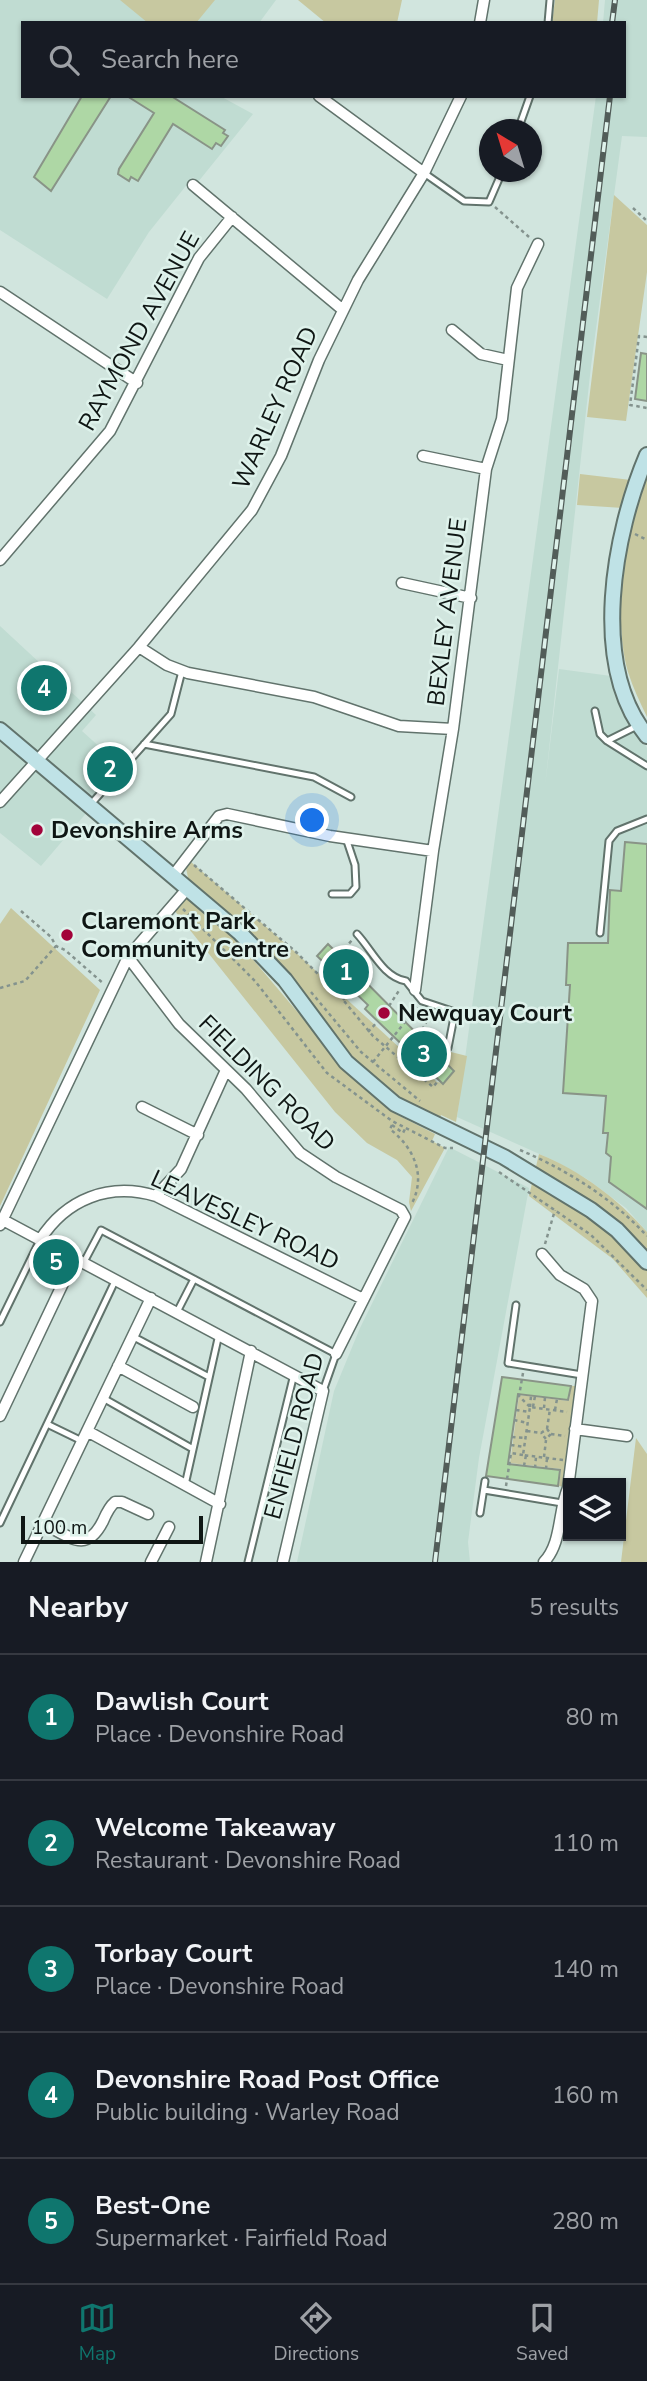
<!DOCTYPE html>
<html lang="en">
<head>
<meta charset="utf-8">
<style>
	:root { --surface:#171b24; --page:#242831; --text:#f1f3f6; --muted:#9ea1a6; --line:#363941; --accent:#0f766e }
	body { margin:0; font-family:"Nunito Sans",sans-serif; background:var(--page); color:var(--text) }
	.controls { position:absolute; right:21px; bottom:21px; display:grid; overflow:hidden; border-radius:0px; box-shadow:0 2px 5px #0004 }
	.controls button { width:63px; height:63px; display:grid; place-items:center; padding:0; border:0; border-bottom:2px solid var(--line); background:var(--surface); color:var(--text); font:35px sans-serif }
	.compass { position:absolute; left:479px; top:119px; width:63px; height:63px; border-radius:50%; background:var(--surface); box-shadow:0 2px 5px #0004; rotate:322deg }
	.scale { position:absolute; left:21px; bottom:18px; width:182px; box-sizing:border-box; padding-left:7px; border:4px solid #0f1614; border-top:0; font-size:19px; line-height:24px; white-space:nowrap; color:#0f1614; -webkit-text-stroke:5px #def2eb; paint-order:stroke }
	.you { position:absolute; left:313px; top:821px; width:24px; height:24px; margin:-18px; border:5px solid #fff; border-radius:50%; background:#1a73e8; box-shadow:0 0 0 10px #1a73e833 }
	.badge { display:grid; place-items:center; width:46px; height:46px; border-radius:50%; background:var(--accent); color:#fff; font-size:23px; font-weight:700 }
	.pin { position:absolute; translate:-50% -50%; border:4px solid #fff; box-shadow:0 2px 7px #0006 }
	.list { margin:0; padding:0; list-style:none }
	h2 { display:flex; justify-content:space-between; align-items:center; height:91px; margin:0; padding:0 28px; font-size:30px }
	h2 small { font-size:23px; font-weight:400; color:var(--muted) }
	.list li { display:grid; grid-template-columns:46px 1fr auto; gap:21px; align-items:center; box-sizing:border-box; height:126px; padding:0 28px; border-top:2px solid var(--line) }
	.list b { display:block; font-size:26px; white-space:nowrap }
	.list p { margin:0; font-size:23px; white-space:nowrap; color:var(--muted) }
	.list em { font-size:23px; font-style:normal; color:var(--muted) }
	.icon { flex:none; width:38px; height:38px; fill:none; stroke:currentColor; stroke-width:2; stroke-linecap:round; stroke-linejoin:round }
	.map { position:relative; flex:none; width:647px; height:1562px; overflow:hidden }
	.search { position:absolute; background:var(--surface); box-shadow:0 2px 5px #0004; left:21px; right:21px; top:21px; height:77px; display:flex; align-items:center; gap:18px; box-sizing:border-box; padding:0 24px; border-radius:0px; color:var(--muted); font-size:26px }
	.sheet { height:721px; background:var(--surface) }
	nav { display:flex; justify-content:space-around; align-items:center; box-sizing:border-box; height:98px; border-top:2px solid var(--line); background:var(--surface); font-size:19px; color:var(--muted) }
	nav a { display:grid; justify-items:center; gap:4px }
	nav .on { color:var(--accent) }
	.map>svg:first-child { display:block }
	.built { fill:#c0dcd2 }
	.green { fill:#c7c8a0 }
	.building { fill:#aed7a5; stroke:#899487; stroke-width:2 }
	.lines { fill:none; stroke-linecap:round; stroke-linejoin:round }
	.lane-casing { stroke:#61736c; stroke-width:9 }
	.street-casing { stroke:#61736c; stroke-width:13 }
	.secondary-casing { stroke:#61736c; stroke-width:18 }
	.path { stroke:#84938e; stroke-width:2.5; stroke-dasharray:3.5 3.5; stroke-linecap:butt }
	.lane { stroke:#fff; stroke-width:5 }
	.street { stroke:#fff; stroke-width:10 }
	.secondary { stroke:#bfe2e6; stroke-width:14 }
	.rail-casing { stroke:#525d59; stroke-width:6 }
	.rail { stroke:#def2eb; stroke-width:3.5; stroke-dasharray:10; stroke-linecap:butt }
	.poi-dot { fill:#a2033a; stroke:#def2eb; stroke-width:2.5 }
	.labels { text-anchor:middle; stroke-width:5; stroke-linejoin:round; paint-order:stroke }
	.street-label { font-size:24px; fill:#0f1614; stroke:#def2eb }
	.poi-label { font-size:24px; font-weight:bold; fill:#0f1614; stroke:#def2eb; text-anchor:start }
</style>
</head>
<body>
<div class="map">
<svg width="647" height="1562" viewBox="0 0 647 1562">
	<rect width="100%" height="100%" fill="#d1e5de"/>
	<!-- built -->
	<path class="built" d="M0 0H276L259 23H23V96H220L253 114 198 182 193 177 149 232 107 299 0 230Z
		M605 0H647V137L622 136 591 366 545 786 559 669 611 676 618 699 647 748V1232L626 1208 587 1179 555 1161 457 1117 596 96H624V23H603Z
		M0 626 96 715 82 731 124 769 41 866 0 833Z
		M449 1147 529 1188 479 1458 468 1542 470 1562H297L334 1391 360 1328Z"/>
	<!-- green -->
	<path class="green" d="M120 0H215L196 23H148Z
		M298 0H402L397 23H326Z
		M555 0H599L597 23H552Z
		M614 195 647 225V272L626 421 587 417Z
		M647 470V717C640 702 633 688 628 672 612 617 624 523 647 470Z
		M580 474 631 480 623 508 577 505Z
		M191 862 293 950 437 1082 443 1083 454 1071 442 1060 447 1051 467 1056 456 1122 441 1115 438 1125 395 1104 191 892 186 868Z
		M186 897 233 936 345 1068 396 1114 435 1134 432 1141 445 1148 411 1211 409 1202 412 1177 397 1160 367 1143 335 1112 174 910Z
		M11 908 100 990 0 1206V924Z
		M539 1154C581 1171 617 1198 647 1232V1298L613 1259 529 1196Z
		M571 1386H577L564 1487 559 1486 561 1469 510 1463 519 1395 569 1401Z
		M636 1438 647 1454V1562H621Z"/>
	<!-- building -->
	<path class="building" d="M82 96H111L51 191 34 177Z
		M127 96H171L225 130 223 133 228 136 221 146 216 143 212 149 173 124 138 181 131 177 129 181 118 174 119 169 154 113Z
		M641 353 647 354V401L635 399Z
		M625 842 647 844V1209L609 1182 611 1157 606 1153 608 1133H603L606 1096 563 1093 570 985H566L568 943H608L610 890 621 891Z
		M328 944 454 1071 443 1084 365 1009 368 1005 317 956Z
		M502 1377 571 1386 568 1400 518 1394 508 1464 560 1470 558 1486 486 1476Z"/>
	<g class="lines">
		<!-- lane casing -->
		<g class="lane-casing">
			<path id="lane" d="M548 23 550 0
				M518 130 530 96
				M424 173 464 201 489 202 502 172
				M595 711 600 734 607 741 639 725
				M607 741 647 766
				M144 744 314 777 351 797
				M91 804 171 714 182 671
				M332 894H350L356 887 355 865 346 838
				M600 933 609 841 617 831 647 819
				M357 934C372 950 383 977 406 981L422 1001 455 1012 448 1048
				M84 1262 101 1230 336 1354 323 1391
				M516 1305 508 1363 582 1375
				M177 1312 194 1279
				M0 1322 40 1240
				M132 1336 209 1377
				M103 1398 193 1449
				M47 1424 82 1441
				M185 1485 219 1334
				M484 1490 562 1503
				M480 1513 485 1481
				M0 1523 116 1279
				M248 1562 294 1374"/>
		</g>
		<!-- street casing -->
		<g class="street-casing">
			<path id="street" d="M480 23 484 0
				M319 96 424 173
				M193 185 343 310
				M0 292 137 383
				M452 330 481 354 508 360
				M423 456 486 469
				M0 560 110 431 199 258 232 217
				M402 583 471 598
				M139 647 167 665 188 673 314 697 399 726 453 729
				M0 802 139 647 252 510 281 456 319 360 358 280 424 173 461 96
				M172 877 219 816 227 814 330 836 433 851
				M128 957 179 1024 246 1089 300 1153 336 1177 401 1210 405 1217 336 1354
				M415 990 433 851 453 729 486 469 502 419 517 288 538 244
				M142 1107 198 1135
				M156 1196 181 1169 226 1070
				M3 1220 323 1391 283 1562
				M0 1225 128 957 187 889
				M40 1240C66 1199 109 1182 156 1196L363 1299
				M542 1254 560 1275 584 1289 592 1301 568 1488C558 1512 562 1543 544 1562
				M118 1366 193 1407
				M0 1416 75 1258
				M575 1429 627 1436
				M87 1431 220 1504
				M42 1523C69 1536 86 1555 103 1521 106 1514 109 1507 115 1502H122L148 1514
				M24 1562 151 1298
				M151 1562 169 1527
				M206 1562 251 1351"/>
		</g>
		<!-- secondary casing -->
		<g class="secondary-casing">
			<path id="secondary" d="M647 455C614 533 589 664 647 736
				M0 730 240 933 285 980 346 1062 395 1104 504 1157 591 1210 617 1230 647 1262"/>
		</g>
		<!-- path -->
		<path class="path" d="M495 207 529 237
			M633 208 647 221
			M647 337 639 336 630 405 647 408
			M635 534 647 540
			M194 865 296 952 339 995 373 1036 433 1087 439 1080
			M183 909 255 981 327 1073 392 1121 445 1148H453
			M21 911 51 937 56 946 65 950 104 984
			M340 954 352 940
			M321 976 329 967
			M363 978 372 967
			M0 988 25 981 56 946
			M311 992 361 1052 420 1101
			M343 1000 352 990
			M389 1006 400 989
			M368 1032 378 1021
			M419 1036 431 1013
			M400 1058 408 1048
			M373 1062 417 1007
			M424 1079 430 1072
			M392 1125 390 1129C414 1148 427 1176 411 1205
			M392 1125 403 1133 405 1129
			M520 1150C567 1170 612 1198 647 1236
			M499 1172 591 1235 647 1290
			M545 1244 555 1210
			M523 1373 519 1396 530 1407
			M530 1407 531 1396
			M533 1407 535 1396
			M544 1408 545 1397
			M516 1410 529 1412
			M555 1410 557 1399
			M514 1420 528 1423
			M547 1429 550 1409
			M527 1431 541 1433 547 1429 551 1434 546 1439 541 1433
			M551 1434 565 1436
			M512 1437 526 1438
			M511 1445 524 1447
			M544 1457 546 1440
			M563 1460 523 1455 530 1407 567 1412
			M524 1466 526 1455
			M535 1468 536 1457
			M546 1469 547 1458
			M506 1486 511 1453 523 1455"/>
		<!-- lane -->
		<use href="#lane" class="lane"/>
		<!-- street -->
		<use href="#street" class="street"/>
		<!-- secondary -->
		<use href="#secondary" class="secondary"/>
		<!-- rail casing -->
		<g class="rail-casing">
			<path id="rail" d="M612 23 615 0
				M435 1562 610 96"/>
		</g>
		<!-- rail -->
		<use href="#rail" class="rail"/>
	</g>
	<!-- markers -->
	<g class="poi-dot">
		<circle cx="37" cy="830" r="7"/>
		<circle cx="67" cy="935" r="7"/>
		<circle cx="384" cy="1013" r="7"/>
	</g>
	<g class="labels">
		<!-- street labels -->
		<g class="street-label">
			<text transform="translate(139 331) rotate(-61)" y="8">RAYMOND AVENUE</text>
			<text transform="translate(275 408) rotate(-66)" y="8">WARLEY ROAD</text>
			<text transform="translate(447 612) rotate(-83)" y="8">BEXLEY AVENUE</text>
			<text transform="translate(267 1083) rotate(45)" y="8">FIELDING ROAD</text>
			<text transform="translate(245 1220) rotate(25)" y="8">LEAVESLEY ROAD</text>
			<text transform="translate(294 1436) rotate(-75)" y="8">ENFIELD ROAD</text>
		</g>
		<!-- poi labels -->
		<g class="poi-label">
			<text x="51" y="838">Devonshire Arms</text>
			<text x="81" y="929">Claremont Park<tspan x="81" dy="28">Community Centre</tspan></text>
			<text x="398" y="1021">Newquay Court</text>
		</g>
	</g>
</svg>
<div class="controls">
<button><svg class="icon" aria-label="layers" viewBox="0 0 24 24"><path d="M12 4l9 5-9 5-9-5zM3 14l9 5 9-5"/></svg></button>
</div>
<svg class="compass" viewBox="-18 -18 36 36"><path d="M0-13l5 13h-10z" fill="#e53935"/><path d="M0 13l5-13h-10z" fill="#9ea1a6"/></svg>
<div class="scale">100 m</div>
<div class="you"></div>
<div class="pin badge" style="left:346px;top:972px">1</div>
<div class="pin badge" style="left:110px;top:769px">2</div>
<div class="pin badge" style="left:424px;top:1054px">3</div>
<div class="pin badge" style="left:44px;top:688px">4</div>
<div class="pin badge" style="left:56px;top:1262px">5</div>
<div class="search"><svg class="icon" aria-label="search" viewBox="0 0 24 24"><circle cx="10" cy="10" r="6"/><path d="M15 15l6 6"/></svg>Search here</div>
</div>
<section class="sheet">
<h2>Nearby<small>5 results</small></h2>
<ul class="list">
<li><span class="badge">1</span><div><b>Dawlish Court</b><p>Place · Devonshire Road</p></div><em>80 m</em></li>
<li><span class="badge">2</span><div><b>Welcome Takeaway</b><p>Restaurant · Devonshire Road</p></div><em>110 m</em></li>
<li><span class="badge">3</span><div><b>Torbay Court</b><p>Place · Devonshire Road</p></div><em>140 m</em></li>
<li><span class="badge">4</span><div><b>Devonshire Road Post Office</b><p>Public building · Warley Road</p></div><em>160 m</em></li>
<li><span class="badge">5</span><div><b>Best-One</b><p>Supermarket · Fairfield Road</p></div><em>280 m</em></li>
</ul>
</section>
<nav>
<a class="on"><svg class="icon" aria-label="map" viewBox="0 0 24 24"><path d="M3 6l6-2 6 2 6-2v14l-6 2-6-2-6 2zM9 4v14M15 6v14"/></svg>Map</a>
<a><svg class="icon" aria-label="directions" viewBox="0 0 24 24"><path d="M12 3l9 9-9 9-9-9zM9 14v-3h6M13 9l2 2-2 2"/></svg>Directions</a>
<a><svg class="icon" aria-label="saved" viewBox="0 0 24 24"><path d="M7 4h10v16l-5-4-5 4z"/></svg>Saved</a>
</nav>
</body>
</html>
